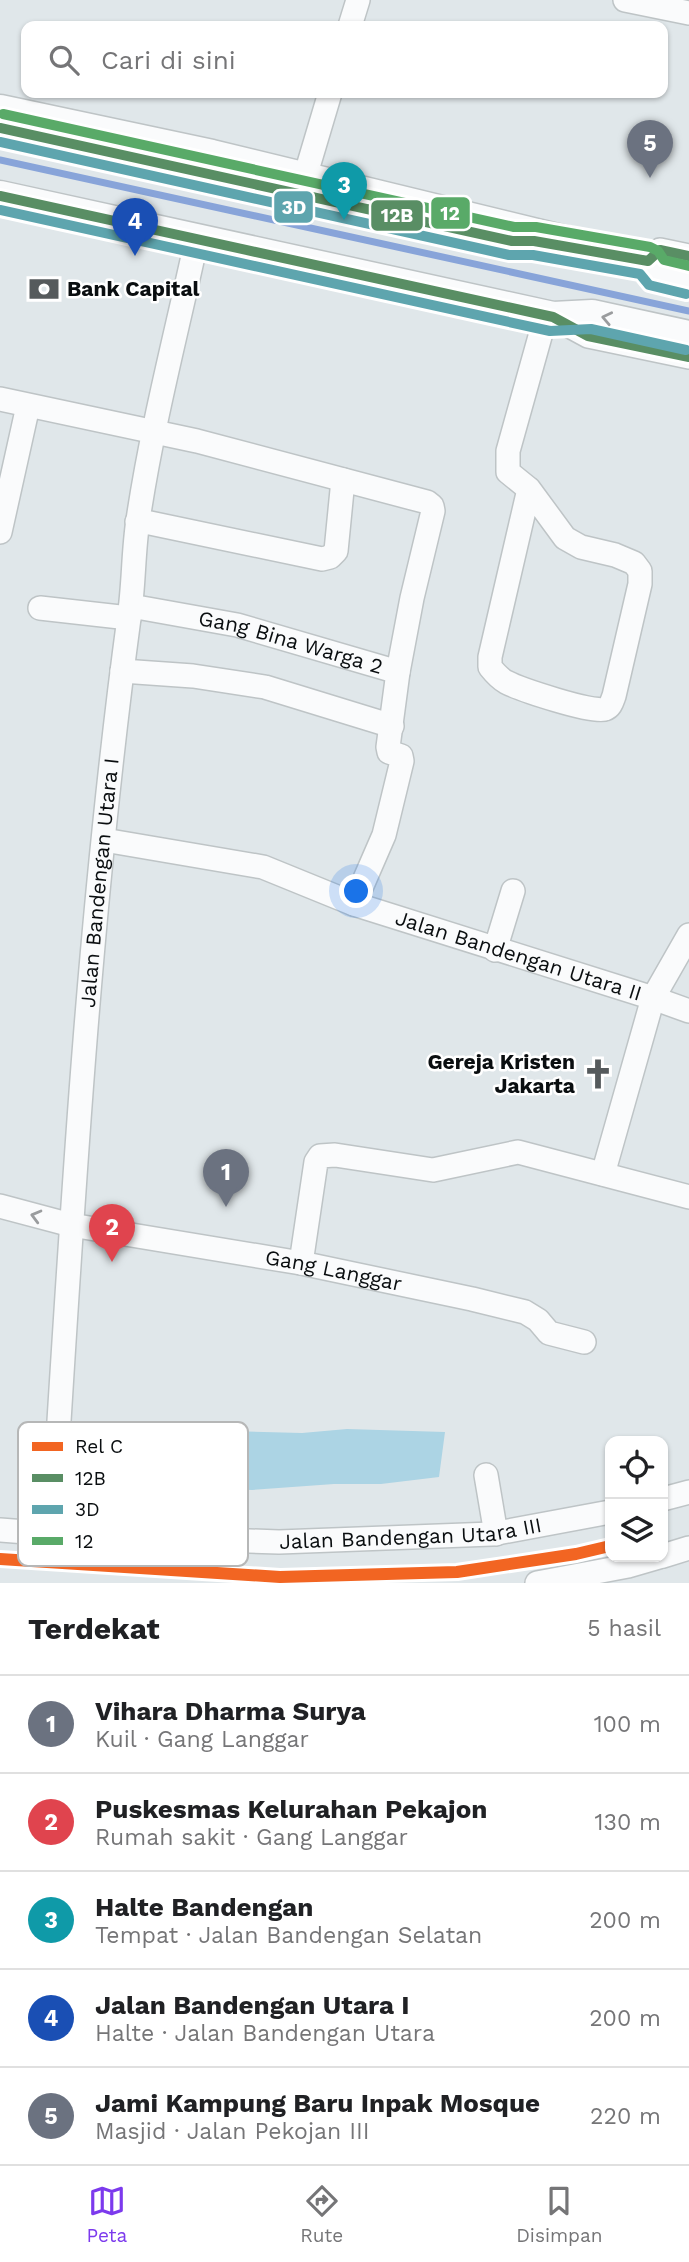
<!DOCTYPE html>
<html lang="id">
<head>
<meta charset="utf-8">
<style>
	:root { --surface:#fff; --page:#f2f2f2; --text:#202124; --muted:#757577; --line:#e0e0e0; --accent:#7c3aed }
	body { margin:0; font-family:"Work Sans",sans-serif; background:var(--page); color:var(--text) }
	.controls { position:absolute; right:21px; bottom:21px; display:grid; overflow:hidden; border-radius:14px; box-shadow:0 2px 5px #0004 }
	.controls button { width:63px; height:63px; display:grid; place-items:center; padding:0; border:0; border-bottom:2px solid var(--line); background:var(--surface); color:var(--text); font:35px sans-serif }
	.you { position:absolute; left:357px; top:892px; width:24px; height:24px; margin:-18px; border:5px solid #fff; border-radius:50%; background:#1a73e8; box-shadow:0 0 0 10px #1a73e833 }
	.badge { display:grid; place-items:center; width:46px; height:46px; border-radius:50%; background:var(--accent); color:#fff; font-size:23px; font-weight:700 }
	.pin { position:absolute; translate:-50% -58px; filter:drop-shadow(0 2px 4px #0008) }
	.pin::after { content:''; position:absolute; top:37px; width:24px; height:21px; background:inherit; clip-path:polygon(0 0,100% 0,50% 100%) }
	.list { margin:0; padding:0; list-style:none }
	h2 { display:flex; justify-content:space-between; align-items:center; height:91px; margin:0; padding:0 28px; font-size:30px }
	h2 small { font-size:23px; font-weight:400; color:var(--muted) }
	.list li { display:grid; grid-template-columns:46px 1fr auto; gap:21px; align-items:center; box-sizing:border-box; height:98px; padding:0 28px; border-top:2px solid var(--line) }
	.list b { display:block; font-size:26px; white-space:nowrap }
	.list p { margin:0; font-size:23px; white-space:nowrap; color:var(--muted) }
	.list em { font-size:23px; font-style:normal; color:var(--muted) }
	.icon { flex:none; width:38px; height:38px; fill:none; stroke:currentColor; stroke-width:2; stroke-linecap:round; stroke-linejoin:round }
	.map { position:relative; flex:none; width:689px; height:1583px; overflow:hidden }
	.search { position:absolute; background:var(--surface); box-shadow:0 2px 5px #0004; left:21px; right:21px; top:21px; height:77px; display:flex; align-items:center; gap:18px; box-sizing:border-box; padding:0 24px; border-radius:14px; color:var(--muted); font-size:26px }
	.sheet { height:581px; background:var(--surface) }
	nav { display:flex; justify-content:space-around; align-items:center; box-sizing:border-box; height:98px; border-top:2px solid var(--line); background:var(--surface); font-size:19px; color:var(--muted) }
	nav a { display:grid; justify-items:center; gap:4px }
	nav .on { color:var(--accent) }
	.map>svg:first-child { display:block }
	.green { fill:#acd4e4 }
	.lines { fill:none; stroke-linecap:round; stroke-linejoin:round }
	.stream { stroke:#88a4d9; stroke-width:7 }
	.minor-casing { stroke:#bec4c6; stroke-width:26 }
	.major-casing { stroke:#bec4c6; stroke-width:33 }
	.minor { stroke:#fafbfc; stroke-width:23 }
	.major { stroke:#fafbfc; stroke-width:30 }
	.bus-1-casing { stroke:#fff; stroke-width:16 }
	.bus-2-casing { stroke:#fff; stroke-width:16 }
	.bus-3-casing { stroke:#fff; stroke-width:16 }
	.bus-1 { stroke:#598e64; stroke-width:10 }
	.bus-2 { stroke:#5ea5ae; stroke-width:10 }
	.bus-3 { stroke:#59aa68; stroke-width:10 }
	.rail-1-casing { stroke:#fff; stroke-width:18 }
	.rail-1 { stroke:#f26522; stroke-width:12 }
	.oneway { stroke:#9a9c9e }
	.labels { text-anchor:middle; stroke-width:5; stroke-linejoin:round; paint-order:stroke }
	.poi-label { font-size:21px; font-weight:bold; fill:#0a0e10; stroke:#fff; text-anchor:start }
	.street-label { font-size:21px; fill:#0a0e10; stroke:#fff }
	.key { fill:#fff; stroke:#b6b7b7; stroke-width:2 }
	.key-label { font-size:19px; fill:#0a0e10 }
	.line-badge { stroke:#fff; stroke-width:2.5 }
	.badge-label { font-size:19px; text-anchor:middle; font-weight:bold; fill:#fff }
</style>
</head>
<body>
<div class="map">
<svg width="689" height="1583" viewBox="0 0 689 1583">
	<rect width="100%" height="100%" fill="#e0e7ea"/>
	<!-- green -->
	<path class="green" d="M347 1429 445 1432 439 1477 381 1484H334L252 1490 146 1486 70 1474V1430L147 1451 201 1449 231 1431 302 1433Z"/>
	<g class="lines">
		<!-- stream -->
		<path class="stream" d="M0 160 689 311"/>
		<!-- minor casing -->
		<g class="minor-casing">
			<g id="minor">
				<path d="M625 0 689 13"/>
				<path d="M350 26 358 0"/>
				<path d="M305 177 330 93"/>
				<path d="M648 261 660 250 689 256"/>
				<path d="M553 317 588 336 689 357"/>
				<path d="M0 399 197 441 427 502 432 506 433 511 412 598 398 672 388 747 389 752 401 756 402 761 384 835 354 904"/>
				<path d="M529 489 490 657V667C494 672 499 678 506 682 519 689 594 714 605 709 611 707 612 701 614 696L640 584V571L634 563 615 555 581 547 565 538 529 489 508 472V451L546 315"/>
				<path d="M137 522 150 523 322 559 330 557 336 551 343 480"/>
				<path d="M0 532 28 406"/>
				<path id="s1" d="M131 606 237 625 398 672"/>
				<path d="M40 608 129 618"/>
				<path d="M122 671 193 676 265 687 392 726"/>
				<path id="s2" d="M104 840 263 867 354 904 653 998 689 1011"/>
				<path d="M495 950 513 891"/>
				<path d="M603 1174 653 998 689 935"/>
				<path id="s3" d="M0 1206 71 1225 301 1263 472 1299 525 1312 538 1320 549 1333 584 1342"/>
				<path d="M301 1263 316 1162 320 1156 335 1155 433 1170 518 1152 689 1197"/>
				<path d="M486 1475 496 1534"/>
				<path d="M663 1499 689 1492"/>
				<path id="s4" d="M0 1530 52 1534 279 1542 492 1534 610 1512"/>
				<path id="s5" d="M52 1534C71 1229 88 922 129 618 134 586 133 553 138 520 152 425 177 331 197 238"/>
				<path d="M663 1556 689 1548"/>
				<path d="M537 1583 628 1566 659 1557"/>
			</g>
		</g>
		<!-- major casing -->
		<g class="major-casing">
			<path id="major" d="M0 110 212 155 648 261 655 272 689 280
				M0 196 553 317 592 315 689 336"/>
		</g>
		<!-- minor -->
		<use href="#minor" class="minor"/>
		<!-- major -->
		<use href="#major" class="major"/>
		<!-- bus-1 casing -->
		<g class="bus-1-casing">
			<path id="bus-1" d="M0 128 512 241H534L648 261 660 250 689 256
				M0 196 553 317 588 336 689 357"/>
		</g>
		<!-- bus-2 casing -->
		<g class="bus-2-casing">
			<path id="bus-2" d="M0 142 509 255H533L640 274 649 285 686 294
				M0 210 550 331 591 329 686 350"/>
		</g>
		<!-- bus-3 casing -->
		<g class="bus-3-casing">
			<path id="bus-3" d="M3 114 514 227H536L650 247 658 251 664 260 689 266"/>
		</g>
		<!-- bus-1 -->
		<use href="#bus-1" class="bus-1"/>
		<!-- bus-2 -->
		<use href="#bus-2" class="bus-2"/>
		<!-- bus-3 -->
		<use href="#bus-3" class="bus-3"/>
		<!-- rail-1 casing -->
		<g class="rail-1-casing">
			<path id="rail-1" d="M0 1559 280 1577 457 1572 576 1554 610 1546"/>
		</g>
		<!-- rail-1 -->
		<use href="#rail-1" class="rail-1"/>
	</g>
	<!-- one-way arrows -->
	<defs><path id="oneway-chevron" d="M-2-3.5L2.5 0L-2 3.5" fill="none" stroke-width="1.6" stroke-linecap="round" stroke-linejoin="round" transform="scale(1.75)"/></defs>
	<g class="oneway">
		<use href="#oneway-chevron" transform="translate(607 318) rotate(-168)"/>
		<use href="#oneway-chevron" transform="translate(36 1216) rotate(-165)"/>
	</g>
	<!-- icons -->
	<defs>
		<g id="bank-bare" transform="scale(2.415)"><path d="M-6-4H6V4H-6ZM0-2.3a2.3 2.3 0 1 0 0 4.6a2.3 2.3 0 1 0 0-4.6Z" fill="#555a5c" stroke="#fff" stroke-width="2.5" paint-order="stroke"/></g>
		<g id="church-bare" transform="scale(2.415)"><path d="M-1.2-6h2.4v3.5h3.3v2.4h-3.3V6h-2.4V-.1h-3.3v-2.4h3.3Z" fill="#555a5c" stroke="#fff" stroke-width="2.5" paint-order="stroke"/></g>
	</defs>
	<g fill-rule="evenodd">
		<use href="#bank-bare" x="44" y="289"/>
		<use href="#church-bare" x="598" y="1074"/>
	</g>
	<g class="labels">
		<!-- poi labels -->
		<g class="poi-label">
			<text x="67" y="296">Bank Capital</text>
			<text x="575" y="1069" text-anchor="end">Gereja Kristen<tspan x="575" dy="24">Jakarta</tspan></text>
		</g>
		<!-- street labels -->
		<g class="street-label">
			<text dy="7" stroke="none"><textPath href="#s1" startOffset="164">Gang Bina Warga 2</textPath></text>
			<text dy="7" stroke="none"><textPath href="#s5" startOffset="653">Jalan Bandengan Utara I</textPath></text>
			<text dy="7" stroke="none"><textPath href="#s2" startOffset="432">Jalan Bandengan Utara II</textPath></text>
			<text dy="7" stroke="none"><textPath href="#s3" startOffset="340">Gang Langgar</textPath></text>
			<text dy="7" stroke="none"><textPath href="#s4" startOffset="411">Jalan Bandengan Utara III</textPath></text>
		</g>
	</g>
	<!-- legend -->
	<rect x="18" y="1422" width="230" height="144" rx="10" class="key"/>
	<rect x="32" y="1442" width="31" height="9" fill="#f26522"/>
	<rect x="32" y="1474" width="31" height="8" fill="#598e64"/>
	<rect x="32" y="1505" width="31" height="9" fill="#5ea5ae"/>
	<rect x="32" y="1537" width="31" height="8" fill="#59aa68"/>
	<g class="key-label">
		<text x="75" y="1453">Rel C</text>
		<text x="75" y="1485">12B</text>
		<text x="75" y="1516">3D</text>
		<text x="75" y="1548">12</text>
	</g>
	<g class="line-badge">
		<rect x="273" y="190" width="41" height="34" rx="7" fill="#5ea5ae"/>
		<rect x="430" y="196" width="41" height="34" rx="7" fill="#59aa68"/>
		<rect x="370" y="199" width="54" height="33" rx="7" fill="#598e64"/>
	</g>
	<g class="badge-label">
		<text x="294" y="214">3D</text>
		<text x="450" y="220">12</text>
		<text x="397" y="222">12B</text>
	</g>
</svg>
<div class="controls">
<button><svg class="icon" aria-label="locate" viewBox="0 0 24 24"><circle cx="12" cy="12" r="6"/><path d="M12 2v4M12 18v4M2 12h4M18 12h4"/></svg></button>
<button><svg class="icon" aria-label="layers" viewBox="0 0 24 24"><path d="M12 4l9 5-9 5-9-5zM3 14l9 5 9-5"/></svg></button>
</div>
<div class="you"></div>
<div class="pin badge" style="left:226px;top:1207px;background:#6b7280">1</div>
<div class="pin badge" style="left:112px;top:1262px;background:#e0444e">2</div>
<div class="pin badge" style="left:344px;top:220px;background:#0f9aa8">3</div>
<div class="pin badge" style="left:135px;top:256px;background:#1a4fb4">4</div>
<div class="pin badge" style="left:650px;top:178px;background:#6b7280">5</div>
<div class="search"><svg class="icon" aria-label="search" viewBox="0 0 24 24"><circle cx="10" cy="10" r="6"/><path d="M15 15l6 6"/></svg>Cari di sini</div>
</div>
<section class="sheet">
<h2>Terdekat<small>5 hasil</small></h2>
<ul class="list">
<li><span class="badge" style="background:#6b7280">1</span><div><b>Vihara Dharma Surya</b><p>Kuil · Gang Langgar</p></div><em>100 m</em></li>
<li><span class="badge" style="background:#e0444e">2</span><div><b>Puskesmas Kelurahan Pekajon</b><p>Rumah sakit · Gang Langgar</p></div><em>130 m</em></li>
<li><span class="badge" style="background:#0f9aa8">3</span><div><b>Halte Bandengan</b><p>Tempat · Jalan Bandengan Selatan</p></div><em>200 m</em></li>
<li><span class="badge" style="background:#1a4fb4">4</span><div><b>Jalan Bandengan Utara I</b><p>Halte · Jalan Bandengan Utara</p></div><em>200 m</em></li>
<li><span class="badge" style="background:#6b7280">5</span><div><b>Jami Kampung Baru Inpak Mosque</b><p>Masjid · Jalan Pekojan III</p></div><em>220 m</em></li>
</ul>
</section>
<nav>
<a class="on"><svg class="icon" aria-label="map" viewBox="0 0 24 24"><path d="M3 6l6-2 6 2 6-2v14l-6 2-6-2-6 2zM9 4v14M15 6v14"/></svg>Peta</a>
<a><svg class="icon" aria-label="directions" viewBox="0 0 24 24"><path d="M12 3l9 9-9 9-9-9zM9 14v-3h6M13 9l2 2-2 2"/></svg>Rute</a>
<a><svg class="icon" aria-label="saved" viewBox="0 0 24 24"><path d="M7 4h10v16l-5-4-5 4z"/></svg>Disimpan</a>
</nav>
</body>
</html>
